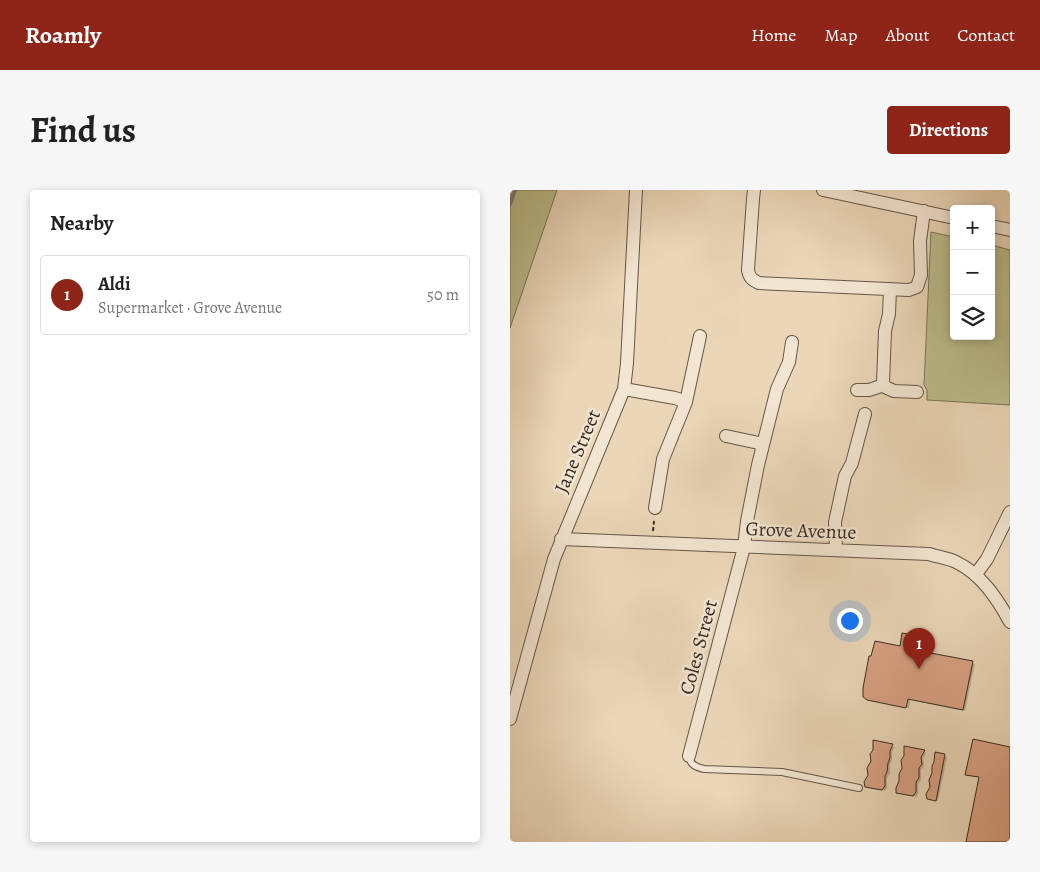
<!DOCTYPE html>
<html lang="en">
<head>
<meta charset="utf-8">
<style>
	:root { --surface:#fff; --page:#f6f6f6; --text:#222; --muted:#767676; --line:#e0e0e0; --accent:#8f2418 }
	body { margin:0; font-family:Alegreya,serif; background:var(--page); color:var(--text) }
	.controls { position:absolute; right:15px; top:15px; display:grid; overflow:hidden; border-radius:5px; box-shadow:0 2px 8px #0003 }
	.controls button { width:45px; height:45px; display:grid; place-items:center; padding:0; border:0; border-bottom:1px solid var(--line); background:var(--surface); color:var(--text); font:25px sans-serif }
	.you { position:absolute; left:339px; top:430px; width:18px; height:18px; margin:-12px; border:4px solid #fff; border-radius:50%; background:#1a73e8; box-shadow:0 0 0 8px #1a73e833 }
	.badge { display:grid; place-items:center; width:32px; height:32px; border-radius:50%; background:var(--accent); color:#fff; font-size:16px; font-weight:700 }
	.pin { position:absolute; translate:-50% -41px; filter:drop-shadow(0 1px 2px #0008) }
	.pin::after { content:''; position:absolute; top:26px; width:18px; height:15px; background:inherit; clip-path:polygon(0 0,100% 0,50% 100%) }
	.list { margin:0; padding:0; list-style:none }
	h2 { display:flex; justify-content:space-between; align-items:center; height:65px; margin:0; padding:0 20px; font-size:21px }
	h2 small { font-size:16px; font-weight:400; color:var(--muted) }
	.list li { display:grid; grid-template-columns:32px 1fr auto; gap:15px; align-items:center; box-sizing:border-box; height:80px; margin:0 10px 10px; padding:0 10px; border:1px solid var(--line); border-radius:5px }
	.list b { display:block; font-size:19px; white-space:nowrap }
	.list p { margin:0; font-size:16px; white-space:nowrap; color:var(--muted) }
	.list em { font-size:16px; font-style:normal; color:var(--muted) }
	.icon { flex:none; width:28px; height:28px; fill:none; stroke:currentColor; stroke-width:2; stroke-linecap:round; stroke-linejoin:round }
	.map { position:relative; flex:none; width:500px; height:652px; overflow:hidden; border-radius:5px }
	header { display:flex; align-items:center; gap:30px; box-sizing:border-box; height:70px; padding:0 25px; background:var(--accent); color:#fff }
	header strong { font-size:24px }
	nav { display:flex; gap:28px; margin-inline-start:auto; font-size:18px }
	.intro { display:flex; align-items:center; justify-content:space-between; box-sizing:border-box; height:120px; padding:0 30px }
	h1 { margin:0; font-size:35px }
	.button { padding:12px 22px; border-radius:5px; background:var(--accent); color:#fff; font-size:18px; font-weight:700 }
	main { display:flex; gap:30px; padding:0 30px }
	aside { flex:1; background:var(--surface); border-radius:5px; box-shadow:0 2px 8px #0003 }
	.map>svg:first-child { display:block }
	.green { fill:#bbbd8c; stroke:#7a7458 }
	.shadow { fill:#0003 }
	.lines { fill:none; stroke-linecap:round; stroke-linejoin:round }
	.stream { stroke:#727f7a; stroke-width:4 }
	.building { fill:#d9a183; stroke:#382a24 }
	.lane-casing { stroke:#655549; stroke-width:8 }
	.street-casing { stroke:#655549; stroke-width:14 }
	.path { stroke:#382a24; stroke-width:2; stroke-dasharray:4 2.5; stroke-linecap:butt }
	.lane { stroke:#f2e5d1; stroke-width:6 }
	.street { stroke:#f2e5d1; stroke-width:12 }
	.labels { text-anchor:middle; stroke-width:5; stroke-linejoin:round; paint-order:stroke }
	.street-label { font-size:20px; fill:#382a24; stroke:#f2e5d1 }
</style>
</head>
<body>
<header>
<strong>Roamly</strong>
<nav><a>Home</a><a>Map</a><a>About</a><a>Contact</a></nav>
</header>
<div class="intro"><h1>Find us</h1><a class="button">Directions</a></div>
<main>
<aside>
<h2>Nearby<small></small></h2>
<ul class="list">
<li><span class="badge">1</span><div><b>Aldi</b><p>Supermarket · Grove Avenue</p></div><em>50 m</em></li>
</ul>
</aside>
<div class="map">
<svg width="500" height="652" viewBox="0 0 500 652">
	<rect width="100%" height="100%" fill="#ebd7b8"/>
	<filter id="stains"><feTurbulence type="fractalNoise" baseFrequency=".004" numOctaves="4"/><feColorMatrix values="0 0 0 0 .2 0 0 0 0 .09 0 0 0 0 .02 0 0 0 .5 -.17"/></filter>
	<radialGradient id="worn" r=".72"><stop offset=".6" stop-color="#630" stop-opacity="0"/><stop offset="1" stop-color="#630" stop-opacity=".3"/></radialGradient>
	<!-- green -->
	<path class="green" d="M0 0H47L0 138Z
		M421 42 444 47V146H481V55L500 60V215L417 210V200L414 195Z"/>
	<!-- shadow -->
	<path class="shadow" d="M412 449 415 450 412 462 465 474 455 521 400 510 399 518 361 511 391 458Z
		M364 552 385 557 382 562V570L380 574V584L377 588V598L375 601 359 598 356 597 362 572Z
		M414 561 416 563 413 569 414 576 411 580V590L408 594V604L406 607 390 604 388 603Z
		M426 564 437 567 428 611 418 608 426 572Z"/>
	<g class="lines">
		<!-- stream -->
		<path class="stream" d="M0 14 5 0"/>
	</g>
	<!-- building -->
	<path class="building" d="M392 443 413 447 410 461 463 471 453 520 398 509 396 518 357 510 353 507V498L359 466H361L365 451 390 456Z
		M463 549 500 557V652H456L469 587 455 585Z
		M363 550 383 554 380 561V568L378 573 377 582 375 586V596L372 600 355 597 354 592 358 585 357 578 361 571 360 564 363 560Z
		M394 556 415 560 411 567 412 574 409 578V588L406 592V602L403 606 386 603V598L389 591V584L392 578 391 570 394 566Z
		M425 562 435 564 426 611 417 609 416 604 420 597 419 590 422 583V576L424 572Z"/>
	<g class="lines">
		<!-- lane casing -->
		<g class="lane-casing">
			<path id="lane" d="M179 566C180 575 186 577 194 579L272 582 349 598"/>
		</g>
		<!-- street casing -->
		<g class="street-casing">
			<path id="street" d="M244 0 243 9 238 80C239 87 242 90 249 93L399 100 407 97 411 85 410 51 414 21
				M313 0 444 28
				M481 36 500 40
				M380 99 379 124 375 141 373 193 375 197 384 201 407 202
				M114 199 165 208 176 212
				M347 200H359L374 195
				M216 246 253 254
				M145 318 153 269 176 212 190 146
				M51 349 419 364C428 367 438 368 446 372 471 384 487 408 500 432
				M326 360 325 332 335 286 342 273 355 224
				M466 384 477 369 500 322
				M0 529 44 369 114 199 117 173 126 0
				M179 566 234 357 237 331 248 275 267 199 279 172 282 152"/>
		</g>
		<!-- path -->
		<path class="path" d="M143 341 144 331"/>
		<!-- lane -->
		<use href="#lane" class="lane"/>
		<!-- street -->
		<use href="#street" class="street"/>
	</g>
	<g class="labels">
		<!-- street labels -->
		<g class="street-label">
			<text transform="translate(67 261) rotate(-67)" y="7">Jane Street</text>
			<text transform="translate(291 340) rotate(2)" y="7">Grove Avenue</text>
			<text transform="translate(188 457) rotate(-75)" y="7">Coles Street</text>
		</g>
	</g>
	<rect width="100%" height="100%" filter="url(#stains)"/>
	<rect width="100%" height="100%" fill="url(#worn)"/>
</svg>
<div class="controls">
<button>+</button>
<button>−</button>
<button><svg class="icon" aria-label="layers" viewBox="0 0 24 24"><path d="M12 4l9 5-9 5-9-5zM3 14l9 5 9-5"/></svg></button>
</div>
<div class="you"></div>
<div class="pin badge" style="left:409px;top:479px">1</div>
</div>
</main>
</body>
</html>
